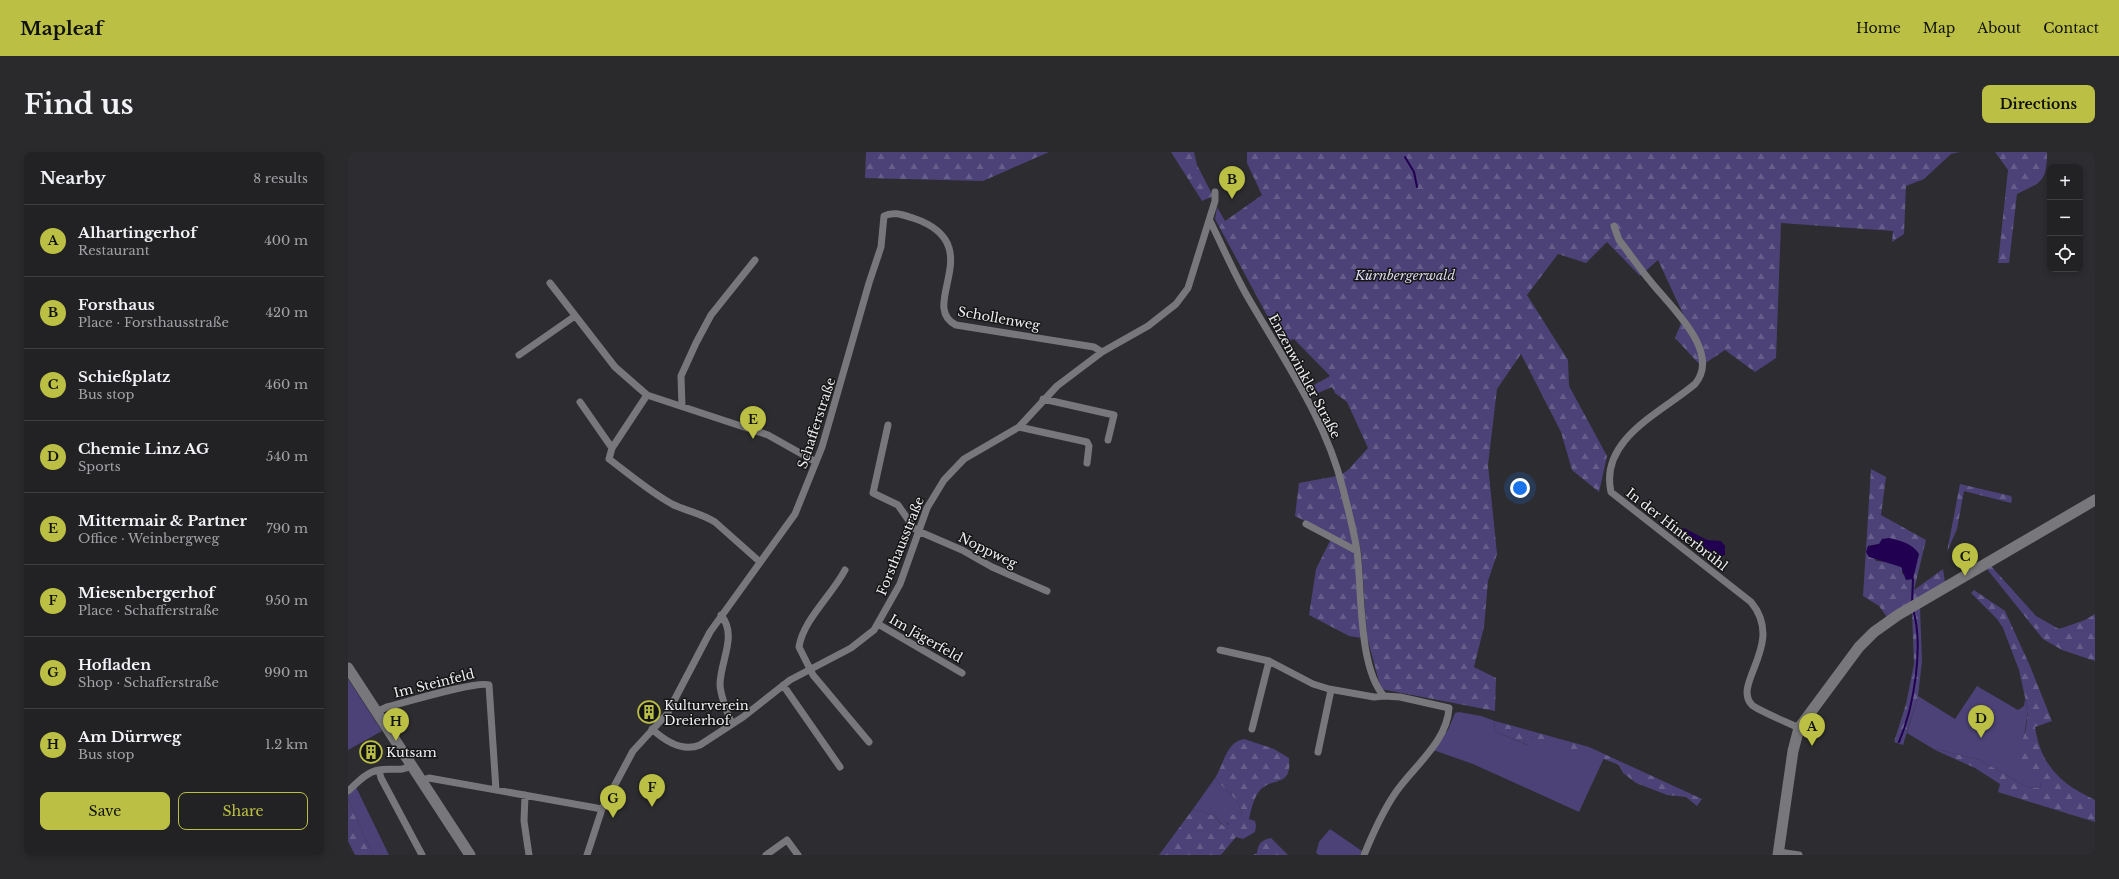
<!DOCTYPE html>
<html lang="en">
<head>
<meta charset="utf-8">
<style>
	:root { --surface:#222124; --page:#2a292c; --text:#f1f3f6; --muted:#a2a3a6; --line:#3f3e41; --accent:#bbc044 }
	body { margin:0; font-family:"Libre Baskerville",serif; background:var(--page); color:var(--text) }
	.controls { position:absolute; right:12px; top:12px; display:grid; overflow:hidden; border-radius:8px; box-shadow:0 2px 6px #0003 }
	.controls button { width:36px; height:36px; display:grid; place-items:center; padding:0; border:0; border-bottom:1px solid var(--line); background:var(--surface); color:var(--text); font:20px sans-serif }
	.you { position:absolute; left:1172px; top:336px; width:14px; height:14px; margin:-10px; border:3px solid #fff; border-radius:50%; background:#1a73e8; box-shadow:0 0 0 6px #1a73e833 }
	.badge { display:grid; place-items:center; width:26px; height:26px; border-radius:50%; background:var(--accent); color:#111; font-size:13px; font-weight:700 }
	.pin { position:absolute; translate:-50% -33px; filter:drop-shadow(0 1px 2px #0008) }
	.pin::after { content:''; position:absolute; top:21px; width:14px; height:12px; background:inherit; clip-path:polygon(0 0,100% 0,50% 100%) }
	.list { margin:0; padding:0; list-style:none }
	h2 { display:flex; justify-content:space-between; align-items:center; height:52px; margin:0; padding:0 16px; font-size:17px }
	h2 small { font-size:13px; font-weight:400; color:var(--muted) }
	.list li { display:grid; grid-template-columns:26px 1fr auto; gap:12px; align-items:center; box-sizing:border-box; height:72px; padding:0 16px; border-top:1px solid var(--line) }
	.list b { display:block; font-size:15px; white-space:nowrap }
	.list p { margin:0; font-size:13px; white-space:nowrap; color:var(--muted) }
	.list em { font-size:13px; font-style:normal; color:var(--muted) }
	.actions { display:flex; gap:8px; padding:12px 16px }
	.actions a { flex:1; padding:9px 0; border:1px solid var(--accent); border-radius:8px; text-align:center; font-size:14px; color:var(--accent) }
	.actions .main { background:var(--accent); color:#111 }
	.icon { flex:none; width:22px; height:22px; fill:none; stroke:currentColor; stroke-width:2; stroke-linecap:round; stroke-linejoin:round }
	.map { position:relative; flex:none; width:1747px; height:703px; overflow:hidden; border-radius:8px }
	header { display:flex; align-items:center; gap:24px; box-sizing:border-box; height:56px; padding:0 20px; background:var(--accent); color:#111 }
	header strong { font-size:19px }
	nav { display:flex; gap:22px; margin-inline-start:auto; font-size:14px }
	.intro { display:flex; align-items:center; justify-content:space-between; box-sizing:border-box; height:96px; padding:0 24px }
	h1 { margin:0; font-size:28px }
	.button { padding:10px 18px; border-radius:8px; background:var(--accent); color:#111; font-size:14px; font-weight:700 }
	main { display:flex; gap:24px; padding:0 24px }
	aside { flex:1; background:var(--surface); border-radius:8px; box-shadow:0 2px 6px #0003 }
	.map>svg:first-child { display:block }
	.green { fill:#4c4277 }
	.forest { fill:url(#forest-firs); fill-rule:evenodd }
	.water { fill:#210051 }
	.lines { fill:none; stroke-linecap:round; stroke-linejoin:round }
	.stream { stroke:#210051; stroke-width:2 }
	.street { stroke:#78777b; stroke-width:7 }
	.secondary { stroke:#78777b; stroke-width:11 }
	.labels { text-anchor:middle; stroke-width:3; stroke-linejoin:round; paint-order:stroke }
	.park-label { font-size:13px; font-style:italic; fill:#d9d6ed; stroke:#151516 }
	.street-label { font-size:13px; fill:#eeeef1; stroke:#151516 }
	.poi-label { font-size:13px; fill:#eeeef1; stroke:#151516; text-anchor:start }
</style>
</head>
<body>
<header>
<strong>Mapleaf</strong>
<nav><a>Home</a><a>Map</a><a>About</a><a>Contact</a></nav>
</header>
<div class="intro"><h1>Find us</h1><a class="button">Directions</a></div>
<main>
<aside>
<h2>Nearby<small>8 results</small></h2>
<ul class="list">
<li><span class="badge">A</span><div><b>Alhartingerhof</b><p>Restaurant</p></div><em>400 m</em></li>
<li><span class="badge">B</span><div><b>Forsthaus</b><p>Place · Forsthausstraße</p></div><em>420 m</em></li>
<li><span class="badge">C</span><div><b>Schießplatz</b><p>Bus stop</p></div><em>460 m</em></li>
<li><span class="badge">D</span><div><b>Chemie Linz AG</b><p>Sports</p></div><em>540 m</em></li>
<li><span class="badge">E</span><div><b>Mittermair &amp; Partner</b><p>Office · Weinbergweg</p></div><em>790 m</em></li>
<li><span class="badge">F</span><div><b>Miesenbergerhof</b><p>Place · Schafferstraße</p></div><em>950 m</em></li>
<li><span class="badge">G</span><div><b>Hofladen</b><p>Shop · Schafferstraße</p></div><em>990 m</em></li>
<li><span class="badge">H</span><div><b>Am Dürrweg</b><p>Bus stop</p></div><em>1.2 km</em></li>
</ul>
<div class="actions"><a class="main">Save</a><a>Share</a></div>
</aside>
<div class="map">
<svg width="1747" height="703" viewBox="0 0 1747 703">
	<defs>
		<pattern id="forest-firs" width="22" height="20" patternUnits="userSpaceOnUse"><rect width="22" height="20" fill="#4c4277"/><path d="M5 1l3.5 6h-7zM16 11l3.5 6h-7z" fill="#665e8b"/></pattern>
	</defs>
	<rect width="100%" height="100%" fill="#2d2c30"/>
	<!-- green -->
	<path class="green" d="M0 527 34 579 0 598Z
		M1629 534 1670 558 1676 554 1677 547 1680 559 1675 590 1684 619 1693 631 1692 636 1679 635 1632 608 1588 597 1587 598 1559 581 1570 544 1607 567Z
		M1111 560 1133 564 1147 569 1146 579 1179 593 1184 585 1256 606 1231 660 1125 612 1085 598 1100 578 1107 561Z
		M867 626C877 639 894 647 894 665L879 671 881 677 876 675 867 664 845 657Z
		M8 635 41 703H25L0 647V643Z
		M982 677 1014 699 1012 703H971L968 701 971 690Z"/>
	<!-- forest -->
	<path class="forest" d="M518 0H701L635 29 517 26Z
		M823 0H846L849 13 865 44 854 49Z
		M899 0H1612L1603 2 1576 27 1558 34 1556 82 1544 90 1545 79 1433 71 1428 206 1407 220 1377 198 1353 214 1327 186 1336 164 1310 108 1292 124 1259 90 1238 111 1210 102 1179 143 1220 208 1221 234 1259 304 1251 340 1224 318 1213 280 1173 202 1149 237 1140 313 1149 402 1140 429 1136 475 1126 515 1148 526 1147 559 1033 537 1019 485 1013 399 994 322 1000 318 1020 296 999 250 987 241 984 235 970 241 966 233 982 224 946 187 934 191 867 67 869 55 877 69 914 43 899 11Z
		M1647 0H1699C1699 30 1694 30 1669 42L1661 111H1650L1660 18Z
		M1523 317 1538 325 1533 363 1578 388 1566 438 1595 417 1597 430 1539 465 1531 454 1515 444ZM1531 392 1567 426 1554 422V415L1541 410 1528 409 1520 394Z
		M989 324 1006 394 947 364 951 331Z
		M1612 332 1663 344 1664 347 1663 351 1616 339 1609 377 1599 400Z
		M983 387 1007 400 1014 486 1001 484 961 463 968 417Z
		M1643 414 1688 464 1711 477 1737 468 1747 462V509L1714 498 1695 487 1639 417Z
		M1626 438 1657 459 1682 514 1704 569 1687 575C1693 614 1713 632 1747 648V670L1650 640 1652 632 1627 616 1587 598 1588 597 1632 608 1679 635 1692 636 1693 631 1670 604 1678 576 1680 559 1671 518 1655 476 1649 467 1623 441Z
		M1572 456 1574 509 1570 544 1555 593 1546 590 1558 552 1566 512 1564 460Z
		M1147 569 1241 595 1354 647 1349 654 1338 645 1319 643 1288 631 1275 621 1271 613C1243 601 1214 595 1184 585L1180 593 1146 579Z
		M896 587 926 597 941 606C944 635 926 625 913 637 906 644 903 658 901 667L907 669 908 674 907 680 895 687 888 685 873 703H811L845 657 867 664 873 672 880 677V666L883 662 894 665C894 647 877 639 867 626 876 612 878 590 896 587Z
		M0 647 25 703H7L0 689Z
		M923 686 940 703H905L909 701C910 691 914 688 923 686Z"/>
	<!-- water -->
	<path class="water" d="M1336 376 1359 388 1373 389 1377 394V403L1370 405 1349 393 1333 380Z
		M1541 386C1553 389 1564 391 1571 402L1565 427 1558 428 1553 415 1521 405 1518 400 1520 394 1531 392 1534 387Z"/>
	<g class="lines">
		<!-- stream -->
		<path class="stream" d="M1057 5 1066 20 1069 35
			M1564 451 1565 427
			M1551 590C1566 555 1576 494 1565 457"/>
		<!-- street -->
		<path class="street" d="M862 69C874 93 885 119 898 142 934 205 978 267 995 337 1000 357 1006 379 1009 399 1014 436 1010 516 1036 544
			M1266 74 1271 88C1282 102 1292 117 1303 130 1322 154 1374 200 1347 232 1314 260 1251 287 1263 340L1403 450C1438 492 1383 532 1404 553 1409 558 1443 572 1451 576
			M202 131 267 215 299 243 420 283 468 310
			M171 203 227 164
			M299 243 264 296 261 307C281 322 302 340 324 352 338 359 353 361 367 370L412 410
			M695 247 766 263 760 288
			M232 250 264 296
			M334 254 333 224 348 191 363 163 407 108
			M540 273 525 341 550 353 566 376 570 379 614 398 644 415 699 439
			M671 275 739 290 741 294 739 311
			M958 372 1009 399
			M497 418C484 443 455 468 451 495L465 523 521 590
			M373 463C390 484 372 509 372 533 373 546 379 560 384 572
			M530 472 614 521
			M872 498 921 509
			M435 533 492 615
			M28 560 39 555C55 551 131 528 141 533L148 638
			M304 577C317 589 335 600 352 593L395 565 442 528 503 496 526 478 552 432 579 356 596 328 616 307 671 275 709 234 754 200 800 174 828 152 840 136 867 49V40
			M904 577 921 509 965 532 981 537 1026 545 1036 544 1052 545 1101 556C1099 590 1066 614 1048 640 1034 660 1025 681 1016 703
			M970 600 983 538
			M31 618 33 626 74 703
			M74 628 81 626 254 657
			M0 639C9 631 18 620 31 618 43 615 53 621 64 613
			M177 643 176 669 181 703
			M1431 700 1451 703
			M239 703 254 657 285 599 319 562 362 480 447 362 474 295 521 131 533 95 536 64C545 59 555 63 565 66 643 92 569 154 608 173L746 195 754 200
			M418 703 439 688 450 703"/>
		<!-- secondary -->
		<path class="secondary" d="M0 516 122 703
			M1430 703 1445 599 1451 576 1511 495 1526 480 1550 463 1747 348"/>
	</g>
	<!-- icons -->
	<defs>
		<g id="building-ring" transform="scale(1.15)"><circle r="9.5" fill="#151516" stroke="#bbc044" stroke-width="1.5"/><path d="M-4-6H4V6H1V3H-1V6H-4ZM-2.5-4.3h1.7v1.8h-1.7ZM.8-4.3h1.7v1.8H.8ZM-2.5-1h1.7V.8h-1.7ZM.8-1h1.7V.8H.8Z" fill="#bbc044"/></g>
	</defs>
	<g fill-rule="evenodd">
		<use href="#building-ring" x="301" y="560"/>
		<use href="#building-ring" x="23" y="600"/>
	</g>
	<g class="labels">
		<!-- park labels -->
		<g class="park-label">
			<text x="1057" y="128">Kürnbergerwald</text>
		</g>
		<!-- street labels -->
		<g class="street-label">
			<text transform="translate(651 166) rotate(10)" y="5">Schollenweg</text>
			<text transform="translate(957 224) rotate(62)" y="5">Enzenwinkler Straße</text>
			<text transform="translate(468 271) rotate(-72)" y="5">Schafferstraße</text>
			<text transform="translate(1329 377) rotate(38)" y="5">In der Hinterbrühl</text>
			<text transform="translate(552 394) rotate(-68)" y="5">Forsthausstraße</text>
			<text transform="translate(640 398) rotate(26)" y="5">Noppweg</text>
			<text transform="translate(578 486) rotate(30)" y="5">Im Jägerfeld</text>
			<text transform="translate(86 531) rotate(-14)" y="5">Im Steinfeld</text>
		</g>
		<!-- poi labels -->
		<g class="poi-label">
			<text x="316" y="558">Kulturverein<tspan x="316" dy="15">Dreierhof</tspan></text>
			<text x="38" y="605">Kutsam</text>
		</g>
	</g>
</svg>
<div class="controls">
<button>+</button>
<button>−</button>
<button><svg class="icon" aria-label="locate" viewBox="0 0 24 24"><circle cx="12" cy="12" r="6"/><path d="M12 2v4M12 18v4M2 12h4M18 12h4"/></svg></button>
</div>
<div class="you"></div>
<div class="pin badge" style="left:1464px;top:594px">A</div>
<div class="pin badge" style="left:884px;top:47px">B</div>
<div class="pin badge" style="left:1617px;top:424px">C</div>
<div class="pin badge" style="left:1633px;top:586px">D</div>
<div class="pin badge" style="left:405px;top:287px">E</div>
<div class="pin badge" style="left:304px;top:655px">F</div>
<div class="pin badge" style="left:265px;top:666px">G</div>
<div class="pin badge" style="left:48px;top:589px">H</div>
</div>
</main>
</body>
</html>
